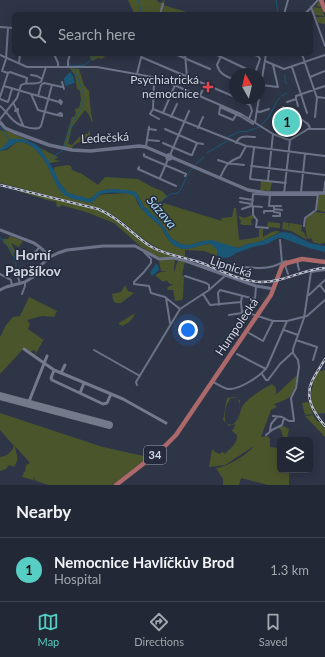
<!DOCTYPE html>
<html lang="en">
<head>
<meta charset="utf-8">
<style>
	:root { --surface:#222835; --page:#2a303d; --text:#f1f3f6; --muted:#a2a6ad; --line:#3f4450; --accent:#56cec4 }
	body { margin:0; font-family:Lato,sans-serif; background:var(--page); color:var(--text) }
	.controls { position:absolute; right:12px; bottom:12px; display:grid; overflow:hidden; border-radius:6px; box-shadow:0 2px 10px #0003 }
	.controls button { width:36px; height:36px; display:grid; place-items:center; padding:0; border:0; border-bottom:1px solid var(--line); background:var(--surface); color:var(--text); font:20px sans-serif }
	.compass { position:absolute; left:229px; top:68px; width:36px; height:36px; border-radius:50%; background:var(--surface); box-shadow:0 2px 10px #0003; rotate:352deg }
	.you { position:absolute; left:188px; top:330px; width:14px; height:14px; margin:-10px; border:3px solid #fff; border-radius:50%; background:#1a73e8; box-shadow:0 0 0 6px #1a73e833 }
	.badge { display:grid; place-items:center; width:26px; height:26px; border-radius:50%; background:var(--accent); color:#111; font-size:13px; font-weight:700 }
	.pin { position:absolute; translate:-50% -50%; border:2px solid #fff; box-shadow:0 1px 4px #0006 }
	.list { margin:0; padding:0; list-style:none }
	h2 { display:flex; justify-content:space-between; align-items:center; height:52px; margin:0; padding:0 16px; font-size:17px }
	h2 small { font-size:13px; font-weight:400; color:var(--muted) }
	.list li { display:grid; grid-template-columns:26px 1fr auto; gap:12px; align-items:center; box-sizing:border-box; height:64px; padding:0 16px; border-top:1px solid var(--line) }
	.list b { display:block; font-size:15px; white-space:nowrap }
	.list p { margin:0; font-size:13px; white-space:nowrap; color:var(--muted) }
	.list em { font-size:13px; font-style:normal; color:var(--muted) }
	.icon { flex:none; width:22px; height:22px; fill:none; stroke:currentColor; stroke-width:2; stroke-linecap:round; stroke-linejoin:round }
	.map { position:relative; flex:none; width:325px; height:485px; overflow:hidden }
	.search { position:absolute; background:var(--surface); box-shadow:0 2px 10px #0003; left:12px; right:12px; top:12px; height:44px; display:flex; align-items:center; gap:10px; box-sizing:border-box; padding:0 14px; border-radius:6px; color:var(--muted); font-size:15px }
	.sheet { height:116px; background:var(--surface) }
	nav { display:flex; justify-content:space-around; align-items:center; box-sizing:border-box; height:56px; border-top:1px solid var(--line); background:var(--surface); font-size:11px; color:var(--muted) }
	nav a { display:grid; justify-items:center; gap:2px }
	nav .on { color:var(--accent) }
	.map>svg:first-child { display:block }
	.green { fill:#4b552c; fill-rule:evenodd }
	.water { fill:#1a5776 }
	.lines { fill:none; stroke-linecap:round; stroke-linejoin:round }
	.stream { stroke:#1a5776; stroke-width:1 }
	.taxiway { stroke:#747a8a; stroke-width:3 }
	.runway { stroke:#747a8a; stroke-width:8 }
	.minor { stroke:#6c7388; stroke-width:2 }
	.tertiary { stroke:#6c7388; stroke-width:3 }
	.secondary { stroke:#6c7388; stroke-width:3.5 }
	.primary { stroke:#ad696a; stroke-width:4.5 }
	.rail-casing { stroke:#babfcc; stroke-width:2.5 }
	.rail { stroke:#252b3d; stroke-width:1; stroke-dasharray:3; stroke-linecap:butt }
	.health-dot { fill:#e0444e; stroke:#252b3d; stroke-width:1.5 }
	.labels { text-anchor:middle; stroke-width:3; stroke-linejoin:round; paint-order:stroke }
	.shield { fill:#252b3d; stroke:#9da2b0; stroke-width:1 }
	.shield-label { font-size:11px; font-weight:bold; fill:#d0d5e1 }
	.poi-label { font-size:12px; fill:#d0d5e1; stroke:#252b3d; text-anchor:end }
	.street-label { font-size:12px; fill:#d0d5e1; stroke:#252b3d }
	.water-label { font-size:13px; font-style:italic; fill:#a7d9f6; stroke:#252b3d }
	.quarter-label { font-size:14px; font-weight:bold; fill:#d0d5e1; stroke:#252b3d }
</style>
</head>
<body>
<div class="map">
<svg width="325" height="485" viewBox="0 0 325 485">
	<rect width="100%" height="100%" fill="#2e3547"/>
	<!-- green -->
	<path class="green" d="M128 0H157L158 2 160 3 165 0 163 5 190 13 189 14H133V11Z
		M319 1 325 17V24L318 23 316 17H324V16L315 15 313 9V7L321 8V7L316 6Z
		M89 54H107L102 59 98 58 93 61 91 60Z
		M70 68 79 69 84 85 89 91 91 113 93 122H92L89 115 85 110 72 127 68 144 72 145 82 134H87L90 131V136L74 145 72 148 63 147 72 117H74L76 114 75 109 79 108 81 100 80 91 77 89 75 76Z
		M0 130 7 131 30 141C16 138 11 137 2 149H0Z
		M17 142C39 140 51 173 59 189 66 198 83 203 94 201 99 193 104 194 113 194 119 194 126 192 132 194 136 196 136 200 138 204 143 213 153 218 160 226 164 232 168 242 175 246 188 253 199 243 211 244 217 246 219 251 217 256L204 251 185 250V257C175 254 165 252 156 247 136 236 122 218 102 209L0 183V151L7 150Z
		M40 148 58 157 54 160 62 161 49 163Z
		M68 165 71 166 72 170 82 174 98 185 105 177 138 179 152 187 162 191 167 196 158 205 163 203 222 221 221 218 232 217 234 208H236L239 239 240 240 259 237V229H263V237C269 234 274 229 280 232L262 241 248 244 238 248 202 241 190 245 185 246 172 239 159 220 144 207 138 195C123 191 103 183 92 198L88 199 68 193 59 182 53 170 55 167Z
		M261 181 272 182 270 192 266 191V190L260 191Z
		M20 190 101 211 114 219 151 247 161 252 174 256C162 259 152 259 144 248H143L141 247 114 223 86 212 61 205 60 207H57L56 202 47 200 18 191Z
		M319 194H325V212L317 210Z
		M314 212 325 213V243L319 244 313 242 311 238 308 239 307 238 305 226 306 224V218Z
		M252 215 254 218 251 220 252 225H243L240 224 241 221 239 218V216L244 218Z
		M268 222 280 223V228L267 227Z
		M283 222 289 223 288 229 290 223 302 225 301 231 304 232 307 240 291 231 282 229Z
		M10 236 23 241 19 247 11 243 15 251 13 257 8 247 3 242V239H8Z
		M175 259 174 269 175 273V269L178 260 185 261 182 275 184 276 183 297 182 300 175 301 173 290H167L168 287 172 285 173 284H170L166 280 163 282 155 275 161 272H168L161 271 159 262 160 260Z
		M125 285 128 291 134 293 121 303H116L113 300 112 294 121 292Z
		M29 297 57 311 54 317 42 316 27 320 30 324 28 329 41 338V339H44L35 355 34 354 36 352 34 350 30 352 24 348 0 374V337L6 325 13 317 20 316Z
		M135 313C133 319 128 324 122 326L119 324V323Z
		M325 370V413L316 414C311 407 309 393 313 386L312 384 318 372Z
		M296 376H297C294 395 293 398 274 404L277 407 271 410 261 437 267 436 270 439V447L280 448V470H289V485H268L241 478 239 485H223V479L216 468C227 467 247 455 254 446L225 465 209 467 212 450H214L215 452 220 454 222 452 225 454C231 447 237 445 237 435L232 431 236 424 229 426 223 420 227 398 235 397 240 401 238 421C239 418 240 413 241 409 245 399 263 389 272 384L276 388V393L274 395 278 393ZM231 398H237L240 404C239 412 238 430 226 423 223 416 226 403 231 398Z
		M307 402 309 403 313 414 305 415 302 403Z
		M0 413 103 447 148 457 112 485H48L34 480 35 476 33 480 22 477 24 472H25L26 465 30 463 15 446C16 455 20 458 14 467L9 465 6 469 0 471V457C7 456 12 452 14 446L0 430Z
		M313 415 317 421 320 422 325 427V437L305 416Z
		M283 426 289 429 287 440H284L281 430 278 427Z"/>
	<!-- water -->
	<path class="water" d="M70 72 73 76 75 83 65 86 64 78Z
		M9 139H23L35 144 40 148 55 172 59 182 68 193 91 199C94 196 96 192 100 191 108 188 129 189 136 192L144 207 159 220 172 239 181 244 190 245 202 241 212 240 238 248 248 244 262 241 282 232 290 233 310 243 325 246V252L309 248 282 238H278L267 244 253 247 236 253 230 257 223 258 218 256 217 250 211 244C199 243 187 254 175 246 168 242 165 232 160 226 154 220 147 216 142 209 138 205 138 199 134 196 130 192 106 192 101 194 97 196 95 200 92 203 83 201 69 199 63 194 58 189 56 183 53 178 48 165 35 141 19 142 14 142 9 149 0 151V149L6 144Z
		M156 264 158 265 159 270 152 276 150 272Z"/>
	<g class="lines">
		<!-- stream -->
		<path class="stream" d="M138 0 141 10 140 14
			M276 0 278 14
			M69 63 71 66H73
			M73 66 85 65 97 54
			M285 74V81L287 84
			M281 96 287 93
			M261 125 268 118 277 101 280 98
			M0 127 9 139
			M228 137 239 132 248 131 259 127
			M64 147 71 125 81 109 84 99 83 92 74 68
			M207 153 227 141
			M53 157 63 150
			M48 161 52 158
			M195 165 204 157
			M146 209C156 207 161 201 169 195 172 193 175 194 178 193 184 186 186 174 193 168
			M0 238C10 245 16 254 16 267"/>
		<!-- taxiway -->
		<path class="taxiway" d="M24 349 54 370 123 399 166 423
			M54 370 51 378 52 380 103 404 107 403 111 394
			M61 373 65 365
			M80 393 84 383
			M28 404 47 356"/>
		<!-- runway -->
		<path class="runway" d="M0 396 109 425"/>
		<!-- minor -->
		<path class="minor" d="M311 7 325 46
			M160 14 163 4
			M284 14 288 0
			M305 14 318 0
			M0 27 14 28
			M8 28 6 59 2 71 8 73 10 72 27 78 26 83
			M54 54 58 63V67
			M175 54 210 69
			M185 54 187 77
			M215 54 255 73
			M222 54 217 65C220 75 226 76 235 80
			M252 54 258 56 260 59 255 73
			M302 54 317 98 315 117
			M0 55 27 67H97L158 78 241 114 273 134 286 139 290 140 308 129H325
			M141 57 235 97
			M265 61 284 69 325 55
			M19 63 20 54
			M68 67V61L70 54
			M292 67 307 113
			M137 74 142 54
			M31 75 37 76 42 79
			M310 77 325 71
			M62 82 64 89
			M154 82 153 109 163 113 246 146 325 156
			M261 85 278 87 273 65
			M4 86 59 102
			M31 94 38 110 57 115
			M38 96 41 85 44 83 62 87
			M200 96 205 84
			M0 97 8 73
			M259 97 266 54
			M317 97 325 98
			M236 98 250 105 252 111 249 119
			M0 99 8 102 12 89
			M296 99 298 106
			M60 100 62 102 61 104 59 102Z
			M287 102 296 99V96L325 86
			M14 104 16 109H18V111H15L16 109
			M0 106C5 110 7 114 11 118 17 125 30 130 39 128L41 126 52 85
			M220 107 240 116 241 114
			M283 107 308 124 310 128
			M220 108 219 114 233 120 236 115
			M153 109 150 114 159 119
			M17 111 23 125
			M257 111 260 112 269 109
			M60 113 62 114V116L57 115Z
			M163 113 175 85
			M240 116 253 124
			M171 117 177 104
			M0 119 17 98 21 85C27 81 34 86 41 82L46 67
			M255 122 259 98
			M198 128 203 117
			M149 129 156 130
			M148 140 159 141
			M163 143 191 155H192L197 143 165 129
			M197 143 203 144
			M236 143C240 134 247 137 255 137
			M146 146 149 127
			M254 148 250 179 286 183
			M144 154V156L186 174 185 176
			M170 155 189 111
			M218 160 227 163 244 165
			M251 166 325 175
			M139 167 138 169 176 186
			M160 178 168 159
			M220 178C226 165 227 162 240 157L246 146
			M268 180 273 134
			M301 192 305 154
			M324 193 325 182
			M253 194 270 195H317
			M270 194 269 206H281
			M284 194 290 140
			M240 198 253 200
			M240 202 252 204
			M252 206 253 194
			M253 206V215L257 220 256 227 268 228
			M242 209 251 206 262 207
			M274 209 282 210
			M264 213V211H274
			M273 216H280V213L274 212V206
			M304 226 305 218 316 210 318 194
			M280 240 282 263
			M144 252 151 259V263L144 272 134 282V284L149 286 151 293 165 297 180 309
			M28 259 40 247
			M297 261 299 270
			M285 265 288 274
			M236 268C245 266 252 268 261 268 271 268 277 265 286 261
			M19 269 17 273 20 284
			M0 274 11 280 12 286
			M185 276 206 283 209 285V290
			M320 285 325 292
			M22 294 25 286V282
			M203 294 210 305 241 302
			M309 295 325 280
			M166 298 170 323
			M219 305 218 293 220 290 255 299 256 286
			M242 311 273 321H287L307 316 325 300
			M229 315 242 313 241 302 242 296
			M284 330 298 335
			M249 333 263 341 273 321
			M296 340 317 347 313 360
			M94 350 140 376
			M237 354 266 369
			M262 374 266 380H268L280 364 293 352
			M213 382C218 384 223 388 228 389 239 390 261 376 267 367L287 321
			M137 385 136 382 180 309 209 290 226 275
			M273 416 282 417 289 421H294L291 398 296 388 299 367 298 360 293 353V349L304 318 311 272 325 270
			M270 431 271 424 277 417
			M266 435 272 430 282 425 284 418"/>
		<!-- tertiary -->
		<path class="tertiary" d="M0 230 34 243 41 248 50 257
			M0 290 6 287 25 282 33 277 41 265 50 257 58 253 67 250 103 246H135L159 259 173 258 183 260 256 286 274 289"/>
		<!-- secondary -->
		<path class="secondary" d="M0 122 5 128 14 132 49 145 72 150 90 151 139 146 146 147 167 156
			M167 157a2 2 0 1 1 4 0a2 2 0 1 1-4 0Z
			M171 157 248 190 267 193H325"/>
		<!-- primary -->
		<path class="primary" d="M321 0 325 10
			M116 485 161 450 176 435 271 295 282 266 287 263 302 259 325 262"/>
		<!-- rail casing -->
		<g class="rail-casing">
			<path id="rail" d="M0 185 98 209C118 217 132 234 150 246 165 255 183 257 199 262 219 269 239 281 260 282 283 283 303 269 325 268
				M325 359C321 366 316 373 312 381 304 398 314 413 325 426"/>
		</g>
		<!-- rail -->
		<use href="#rail" class="rail"/>
	</g>
	<!-- markers -->
	<path class="health-dot" d="M206 81h4v4h4v4h-4v4h-4v-4h-4v-4h4z"/>
	<g class="labels">
		<!-- shield labels -->
		<rect class="shield" x="144" y="446" width="22" height="18" rx="3"/>
		<g class="shield-label">
			<text x="155" y="459">34</text>
		</g>
		<!-- poi labels -->
		<g class="poi-label">
			<text x="199" y="84">Psychiatrická<tspan x="199" dy="14">nemocnice</tspan></text>
		</g>
		<!-- street labels -->
		<g class="street-label">
			<text transform="translate(105 138) rotate(-3)" y="4">Ledečská</text>
			<text transform="translate(231 267) rotate(19)" y="4">Lipnická</text>
			<text transform="translate(237 327) rotate(-56)" y="4">Humpolecká</text>
		</g>
		<!-- water labels -->
		<g class="water-label">
			<text transform="translate(162 212) rotate(50)" y="5">Sázava</text>
		</g>
		<!-- quarter labels -->
		<g class="quarter-label">
			<text x="33" y="260">Horní<tspan x="33" dy="16">Papšíkov</tspan></text>
		</g>
	</g>
</svg>
<div class="controls">
<button><svg class="icon" aria-label="layers" viewBox="0 0 24 24"><path d="M12 4l9 5-9 5-9-5zM3 14l9 5 9-5"/></svg></button>
</div>
<svg class="compass" viewBox="-18 -18 36 36"><path d="M0-13l5 13h-10z" fill="#e53935"/><path d="M0 13l5-13h-10z" fill="#a2a6ad"/></svg>
<div class="you"></div>
<div class="pin badge" style="left:287px;top:122px">1</div>
<div class="search"><svg class="icon" aria-label="search" viewBox="0 0 24 24"><circle cx="10" cy="10" r="6"/><path d="M15 15l6 6"/></svg>Search here</div>
</div>
<section class="sheet">
<h2>Nearby<small></small></h2>
<ul class="list">
<li><span class="badge">1</span><div><b>Nemocnice Havlíčkův Brod</b><p>Hospital</p></div><em>1.3 km</em></li>
</ul>
</section>
<nav>
<a class="on"><svg class="icon" aria-label="map" viewBox="0 0 24 24"><path d="M3 6l6-2 6 2 6-2v14l-6 2-6-2-6 2zM9 4v14M15 6v14"/></svg>Map</a>
<a><svg class="icon" aria-label="directions" viewBox="0 0 24 24"><path d="M12 3l9 9-9 9-9-9zM9 14v-3h6M13 9l2 2-2 2"/></svg>Directions</a>
<a><svg class="icon" aria-label="saved" viewBox="0 0 24 24"><path d="M7 4h10v16l-5-4-5 4z"/></svg>Saved</a>
</nav>
</body>
</html>
